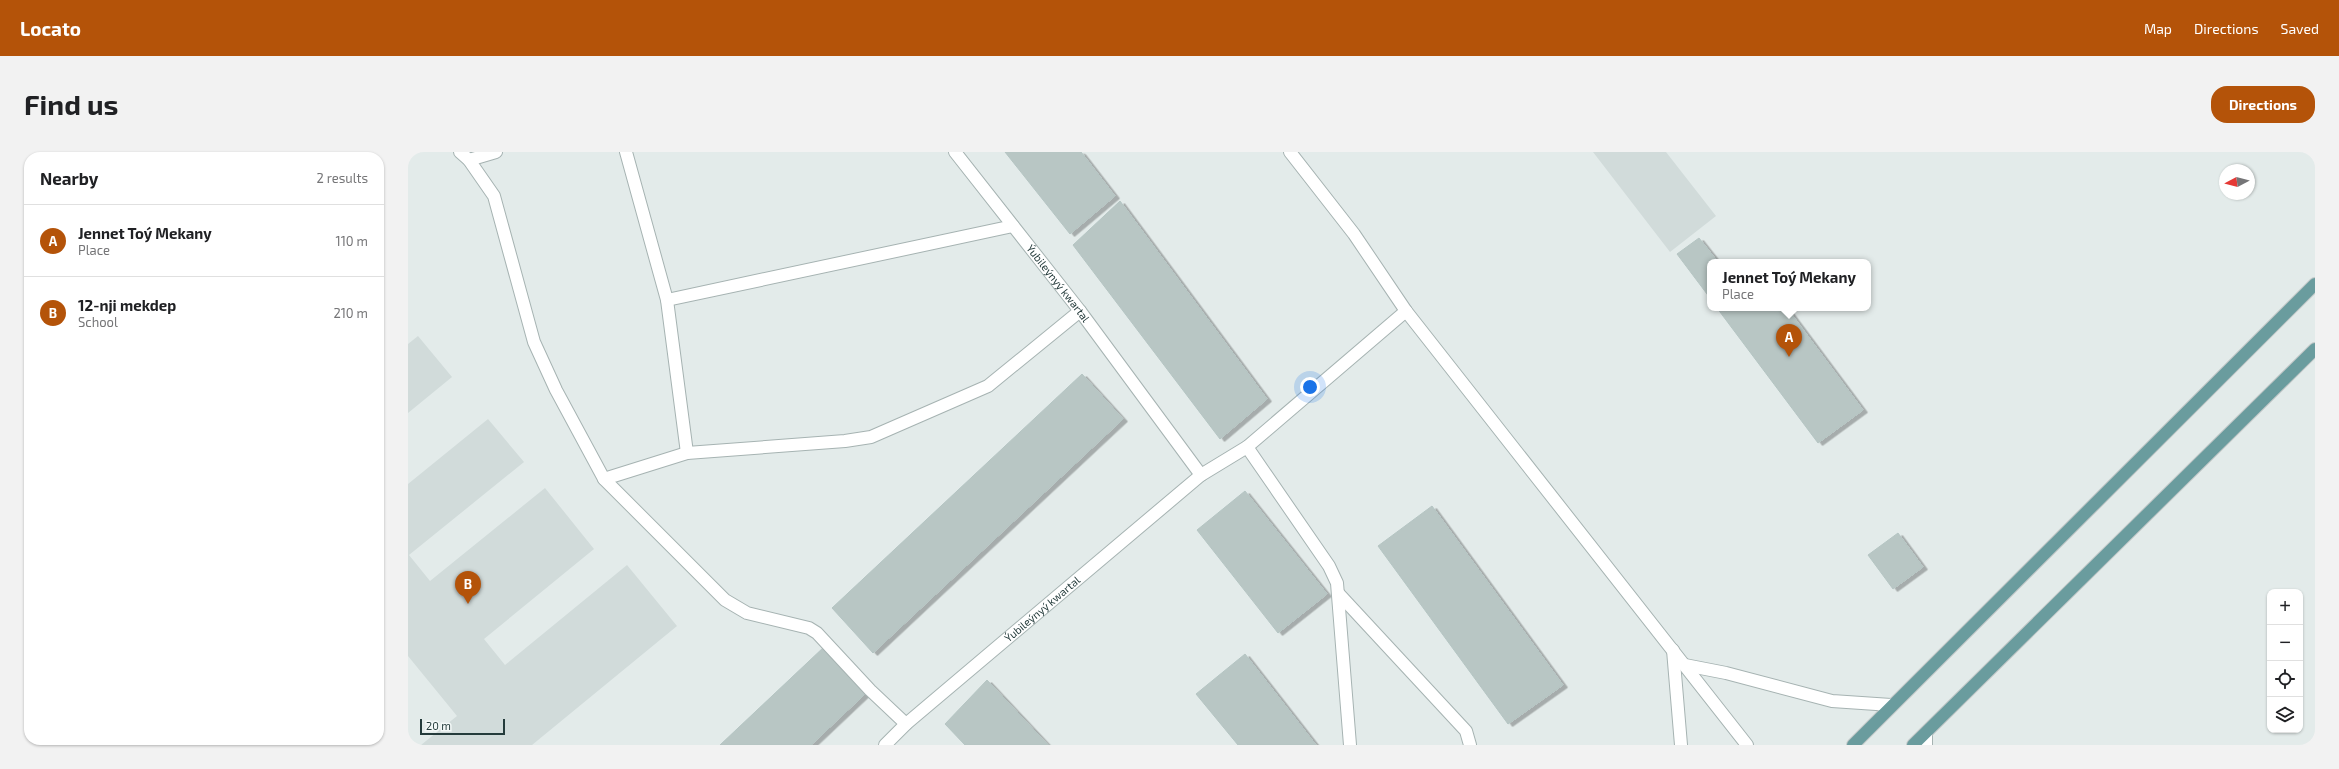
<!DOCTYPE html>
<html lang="en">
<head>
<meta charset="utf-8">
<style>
	:root { --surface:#fff; --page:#f2f2f2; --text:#202124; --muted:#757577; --line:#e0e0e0; --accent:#b45309 }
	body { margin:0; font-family:"Exo 2",sans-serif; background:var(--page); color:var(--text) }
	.controls { position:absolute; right:12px; bottom:12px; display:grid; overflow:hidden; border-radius:8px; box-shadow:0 1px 3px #0004 }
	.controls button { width:36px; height:36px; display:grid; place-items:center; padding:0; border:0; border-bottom:1px solid var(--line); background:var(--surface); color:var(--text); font:20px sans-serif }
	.compass { position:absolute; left:1811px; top:12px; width:36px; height:36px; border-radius:50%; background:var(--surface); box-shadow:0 1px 3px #0004; rotate:263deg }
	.scale { position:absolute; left:12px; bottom:10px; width:85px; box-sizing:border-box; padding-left:4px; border:2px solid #243b3b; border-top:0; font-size:11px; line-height:14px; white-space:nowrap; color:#243b3b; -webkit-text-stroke:3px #f3f8f7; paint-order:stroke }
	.you { position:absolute; left:902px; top:235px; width:14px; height:14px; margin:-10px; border:3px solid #fff; border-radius:50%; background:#1a73e8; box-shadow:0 0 0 6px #1a73e833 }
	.badge { display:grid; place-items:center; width:26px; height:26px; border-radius:50%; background:var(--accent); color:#fff; font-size:13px; font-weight:700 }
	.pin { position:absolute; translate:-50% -33px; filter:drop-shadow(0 1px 2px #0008) }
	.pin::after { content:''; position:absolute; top:21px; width:14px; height:12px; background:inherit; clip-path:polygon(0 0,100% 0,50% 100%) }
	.popup { position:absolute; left:1299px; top:107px; width:164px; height:52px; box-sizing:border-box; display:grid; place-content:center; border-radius:8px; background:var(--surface); filter:drop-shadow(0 1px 3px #0005); font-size:13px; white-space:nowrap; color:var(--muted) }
	.popup b { font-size:15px; color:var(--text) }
	.popup::after { content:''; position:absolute; left:50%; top:100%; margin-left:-8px; border:8px solid transparent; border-top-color:var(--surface) }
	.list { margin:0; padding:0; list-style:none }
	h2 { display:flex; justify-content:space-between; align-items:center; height:52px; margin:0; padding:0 16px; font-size:17px }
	h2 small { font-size:13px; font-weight:400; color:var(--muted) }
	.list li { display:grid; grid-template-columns:26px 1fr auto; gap:12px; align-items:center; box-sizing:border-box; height:72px; padding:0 16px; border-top:1px solid var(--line) }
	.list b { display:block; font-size:15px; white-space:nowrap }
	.list p { margin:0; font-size:13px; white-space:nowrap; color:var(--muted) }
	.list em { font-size:13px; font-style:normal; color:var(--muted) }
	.icon { flex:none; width:22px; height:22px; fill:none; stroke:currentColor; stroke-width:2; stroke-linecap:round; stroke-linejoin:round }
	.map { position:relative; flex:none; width:1907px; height:593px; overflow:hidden; border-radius:16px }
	header { display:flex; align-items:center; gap:24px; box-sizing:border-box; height:56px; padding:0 20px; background:var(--accent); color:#fff }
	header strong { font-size:19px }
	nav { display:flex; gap:22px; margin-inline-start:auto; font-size:14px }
	.intro { display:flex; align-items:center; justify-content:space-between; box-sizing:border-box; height:96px; padding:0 24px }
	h1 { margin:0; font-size:28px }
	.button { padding:10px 18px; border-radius:16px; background:var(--accent); color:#fff; font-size:14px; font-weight:700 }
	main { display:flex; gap:24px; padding:0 24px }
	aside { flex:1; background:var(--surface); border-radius:16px; box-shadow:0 1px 3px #0004 }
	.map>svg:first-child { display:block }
	.built { fill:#d1dbda }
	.building { fill:#b8c6c4; stroke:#b5c5c3; filter:url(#shadow) }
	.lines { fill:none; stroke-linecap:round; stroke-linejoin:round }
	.minor-casing { stroke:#a6b3b2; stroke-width:14 }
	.major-casing { stroke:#c2c8c8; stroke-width:14 }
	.minor { stroke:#fff; stroke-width:12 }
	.major { stroke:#6a9c9e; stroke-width:12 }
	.labels { text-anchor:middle; stroke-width:4; stroke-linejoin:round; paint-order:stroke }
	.street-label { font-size:11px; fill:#243b3b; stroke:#f3f8f7 }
</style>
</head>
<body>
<header>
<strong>Locato</strong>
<nav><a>Map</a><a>Directions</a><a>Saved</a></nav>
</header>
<div class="intro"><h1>Find us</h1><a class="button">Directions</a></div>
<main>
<aside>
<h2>Nearby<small>2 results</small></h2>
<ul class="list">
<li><span class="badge">A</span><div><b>Jennet Toý Mekany</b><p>Place</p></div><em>110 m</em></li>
<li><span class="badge">B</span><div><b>12-nji mekdep</b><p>School</p></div><em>210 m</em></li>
</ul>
</aside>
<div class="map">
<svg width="1907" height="593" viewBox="0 0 1907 593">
	<defs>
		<filter id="shadow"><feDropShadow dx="4.5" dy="2.5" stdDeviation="0" flood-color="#0004"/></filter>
	</defs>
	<rect width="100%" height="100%" fill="#e3ebea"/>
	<!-- built -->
	<path class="built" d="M1185 0H1258L1308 64 1262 100Z
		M10 184 44 225 0 261V192Z
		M80 267 116 310 1 403 22 429 137 336 186 397 76 487 97 513 219 413 269 474 124 593H13L49 564 0 504V332Z"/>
	<!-- building -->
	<path class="building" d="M597 0H673L707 44 662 82Z
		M712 49 859 247 812 287 665 93Z
		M1291 86 1310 110H1302V146L1269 102Z
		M1309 156H1379L1455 258 1410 291Z
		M674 222 715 267 465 501 424 456Z
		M837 339 919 442 870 481 789 378Z
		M1024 354 1155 533 1100 572 970 394Z
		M1490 381 1515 415 1485 437 1460 403Z
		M417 494 459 540 403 593H312Z
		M837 502 908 593H830L788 542Z
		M579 528 640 593H557L537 572Z"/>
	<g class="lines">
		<!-- minor casing -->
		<g class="minor-casing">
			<g id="minor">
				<path d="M52 0 61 8 86 44 126 190 148 238 196 327"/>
				<path d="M218 0 259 148 279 301"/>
				<path id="s1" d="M547 0 672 159 793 323"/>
				<path d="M882 0 946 82 998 159 1339 593"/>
				<path d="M61 8 88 0"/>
				<path d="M259 148 605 74"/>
				<path d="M839 295 921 414 929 431 942 593"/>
				<path d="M930 441 1058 579 1062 593"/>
				<path d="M1265 498 1273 593"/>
				<path d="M1277 513 1318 521 1424 549 1483 553"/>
				<path d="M498 572 462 538 409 481 401 476 339 461 317 448 196 327 279 301 437 289 463 285 580 234 672 159"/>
				<path d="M1518 581V593"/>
				<path id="s2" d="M477 593 498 572 793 323 839 295 998 159"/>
			</g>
		</g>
		<!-- major casing -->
		<g class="major-casing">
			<path id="major" d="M1445 593 1907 132
				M1505 593 1907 197"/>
		</g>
		<!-- minor -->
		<use href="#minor" class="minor"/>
		<!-- major -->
		<use href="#major" class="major"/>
	</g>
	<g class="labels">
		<!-- street labels -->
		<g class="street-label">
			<text dy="4" stroke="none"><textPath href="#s1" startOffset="167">Ýubileýnyý kwartal</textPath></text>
			<text dy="4" stroke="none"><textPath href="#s2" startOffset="208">Ýubileýnyý kwartal</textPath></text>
		</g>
	</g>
</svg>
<div class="controls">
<button>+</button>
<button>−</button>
<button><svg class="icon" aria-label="locate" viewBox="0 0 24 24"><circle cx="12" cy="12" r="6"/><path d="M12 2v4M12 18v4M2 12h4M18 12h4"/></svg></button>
<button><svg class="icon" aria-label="layers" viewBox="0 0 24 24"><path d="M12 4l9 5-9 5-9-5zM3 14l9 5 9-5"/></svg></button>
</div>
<svg class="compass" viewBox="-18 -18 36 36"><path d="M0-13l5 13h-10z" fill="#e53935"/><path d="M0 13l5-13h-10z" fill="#757577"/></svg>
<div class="scale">20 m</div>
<div class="you"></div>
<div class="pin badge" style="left:1381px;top:205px">A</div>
<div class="popup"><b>Jennet Toý Mekany</b>Place</div>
<div class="pin badge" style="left:60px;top:452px">B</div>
</div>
</main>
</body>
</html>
